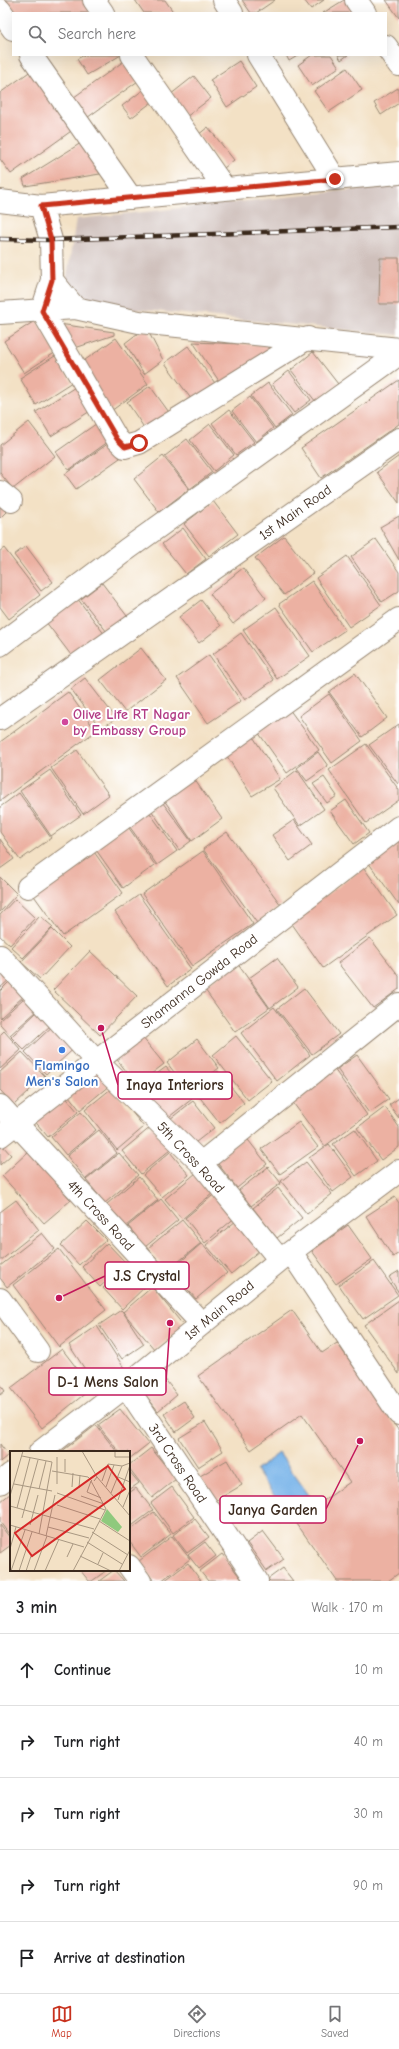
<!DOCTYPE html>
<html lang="en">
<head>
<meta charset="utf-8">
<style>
	:root { --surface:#fff; --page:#f2f2f2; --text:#202124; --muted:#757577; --line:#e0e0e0; --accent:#c8321e }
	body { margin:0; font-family:"Comic Neue",sans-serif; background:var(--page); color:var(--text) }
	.stop { position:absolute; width:12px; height:12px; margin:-9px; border:3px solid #c8321e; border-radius:50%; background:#fff }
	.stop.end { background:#c8321e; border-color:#fff; box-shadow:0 1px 4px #0008 }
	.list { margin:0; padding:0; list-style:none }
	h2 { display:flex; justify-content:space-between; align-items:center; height:52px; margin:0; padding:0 16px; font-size:17px }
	h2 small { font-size:13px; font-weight:400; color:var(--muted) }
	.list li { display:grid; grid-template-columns:26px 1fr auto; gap:12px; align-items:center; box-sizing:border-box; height:72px; padding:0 16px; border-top:1px solid var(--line) }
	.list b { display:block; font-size:15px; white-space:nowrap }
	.list em { font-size:13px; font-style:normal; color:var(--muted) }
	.icon { flex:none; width:22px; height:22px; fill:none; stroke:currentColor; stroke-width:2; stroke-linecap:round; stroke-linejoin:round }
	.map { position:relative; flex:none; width:399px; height:1581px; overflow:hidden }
	.search { position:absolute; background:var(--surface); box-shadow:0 4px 16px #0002; left:12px; right:12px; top:12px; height:44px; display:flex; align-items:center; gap:10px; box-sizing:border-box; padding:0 14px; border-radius:0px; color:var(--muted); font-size:15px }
	.sheet { height:412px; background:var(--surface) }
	nav { display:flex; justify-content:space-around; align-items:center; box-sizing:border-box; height:56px; border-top:1px solid var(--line); background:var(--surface); font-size:11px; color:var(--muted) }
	nav a { display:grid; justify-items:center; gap:2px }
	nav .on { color:var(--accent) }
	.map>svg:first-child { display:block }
	.industrial { fill:#cfc0bb }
	.water { fill:#77b3e9; stroke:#596e84 }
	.building { fill:#ecb1a2 }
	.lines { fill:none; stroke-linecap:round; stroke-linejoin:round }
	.minor-casing { stroke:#978672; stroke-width:24 }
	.minor { stroke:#fff; stroke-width:22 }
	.rail-casing { stroke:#3b2a1e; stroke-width:4.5 }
	.rail { stroke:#fff; stroke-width:3; stroke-dasharray:9; stroke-linecap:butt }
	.route { stroke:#c8321e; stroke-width:5 }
	.hotel-dot { fill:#d1479c; stroke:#fff; stroke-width:1.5 }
	.shop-dot { fill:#3f7fe0; stroke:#fff; stroke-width:1.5 }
	.labels { text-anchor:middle; stroke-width:4; stroke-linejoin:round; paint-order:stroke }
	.street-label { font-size:14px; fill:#3b2a1e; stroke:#fff }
	.hotel-label { font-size:14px; font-weight:bold; fill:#b23c85; stroke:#fff; text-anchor:start }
	.shop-label { font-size:14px; font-weight:bold; fill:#366cbe; stroke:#fff }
	.inset-road { fill:none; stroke:#a99882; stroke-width:1 }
	.view { fill:#d62828; fill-opacity:0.15; stroke:#d62828; stroke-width:2 }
	.inset-edge { fill:none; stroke:#3b2a1e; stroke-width:2 }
	.leader { fill:none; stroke:#c2185b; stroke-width:1.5 }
	.callout-dot { fill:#c2185b; stroke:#fff; stroke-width:1.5 }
	.callout { fill:#fff; stroke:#c2185b; stroke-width:1.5 }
	.callout-label { font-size:15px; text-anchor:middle; font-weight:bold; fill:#3b2a1e }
</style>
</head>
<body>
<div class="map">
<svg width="399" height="1581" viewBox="0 0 399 1581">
	<rect width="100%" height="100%" fill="#fff"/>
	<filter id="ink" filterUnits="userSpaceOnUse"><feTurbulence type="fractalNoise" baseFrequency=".025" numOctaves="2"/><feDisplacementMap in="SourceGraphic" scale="8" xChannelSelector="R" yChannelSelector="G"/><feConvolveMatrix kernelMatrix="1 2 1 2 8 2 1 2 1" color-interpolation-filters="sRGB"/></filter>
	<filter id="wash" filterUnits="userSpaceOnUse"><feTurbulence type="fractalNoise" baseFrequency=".012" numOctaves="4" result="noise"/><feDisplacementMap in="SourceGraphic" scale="16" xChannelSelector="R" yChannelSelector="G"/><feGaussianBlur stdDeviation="0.9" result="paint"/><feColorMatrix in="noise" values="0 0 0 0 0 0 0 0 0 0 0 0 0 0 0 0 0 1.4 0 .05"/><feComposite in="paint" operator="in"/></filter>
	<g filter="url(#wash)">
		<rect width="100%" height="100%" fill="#f3e1c5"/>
		<!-- industrial -->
		<path class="industrial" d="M399 185V335L63 302 76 219Z"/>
		<!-- water -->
		<path class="water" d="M279 1453 311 1498 288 1515 256 1470Z"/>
		<g id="blocks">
			<!-- building -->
			<path class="building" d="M2 0H91L101 13H13Z
				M135 0H165L174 13H144Z
				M242 0H275L256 13H251Z
				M304 0H324L311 9Z
				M344 0H348L356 13H323Z
				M386 0H399V18Z
				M84 55H121L87 75 77 59Z
				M286 55H299L289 61Z
				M312 55H331L339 67 312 86 298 65Z
				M338 55H348L341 60Z
				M131 56 145 76 84 120 70 100Z
				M239 61 256 87 227 107 210 80Z
				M347 68 362 90 329 112 314 91Z
				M32 70 74 129 11 174 0 159V93Z
				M194 76 211 98 186 117 170 95Z
				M398 88 399 103 381 115 374 103Z
				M143 90 152 102 131 118 122 106Z
				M208 127 234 160 224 168 198 135Z
				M81 143 100 174 25 186 23 179Z
				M380 258H399V304H379Z
				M36 320 56 352 24 373 4 341Z
				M59 324 114 332V335L72 349Z
				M146 327 163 360 144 374 125 343Z
				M116 338 148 384 111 411 78 365Z
				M193 342 267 345 273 352 223 387Z
				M188 346 220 390 197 407 165 363Z
				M313 352 338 384 316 402 291 370Z
				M55 356 72 382 36 405 20 378Z
				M289 371 311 400 294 413 272 384Z
				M399 380V424L321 478 301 448Z
				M268 383 292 415 275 428 251 396Z
				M80 384 95 408 51 436 36 412Z
				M150 386 171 415 147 432 127 402Z
				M250 397 273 428 256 442 232 411Z
				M229 410 254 442 236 455 212 423Z
				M100 421 112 439 69 470 56 452Z
				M29 422 55 456 13 489 0 473V445Z
				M210 424 234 455 214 471 190 440Z
				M187 439 212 472 190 489 165 456Z
				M109 443 120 458 76 489 65 474Z
				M163 456 189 489 159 512 134 479Z
				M399 456V503L377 472Z
				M213 501 238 534 209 556 184 524Z
				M0 506 6 512 0 518Z
				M399 516V560L380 527Z
				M183 528 206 559 186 574 162 544Z
				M284 536 313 573 284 595 255 558Z
				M376 539 399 572V591L382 602 351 557Z
				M26 546 53 582 41 591 14 555Z
				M4 548 40 595 9 619 0 607V551Z
				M347 556 381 605 349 627 316 578Z
				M243 568 266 598 233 624 210 594Z
				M312 581 345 630 313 652 279 604Z
				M102 583 127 616 107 632 81 599Z
				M77 598 105 635 74 659 46 622Z
				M201 600 221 626 199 643 179 617Z
				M276 607 310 656 277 679 243 630Z
				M241 633 274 680 245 700 213 654Z
				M141 648 166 680 125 712 100 680Z
				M209 655 241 701 208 723 177 678Z
				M355 673 387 718 362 737 329 692Z
				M85 678 116 718 101 729 71 689Z
				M68 692 96 731 0 801V742Z
				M329 694 362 741 332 763 299 716Z
				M289 709 319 750 287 773 258 732Z
				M399 724V783L398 784 369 745Z
				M252 735 280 779 252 796 225 753Z
				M366 744 399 790V800L366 823 329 770Z
				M77 750 109 795 83 814 51 768Z
				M318 752 328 766 307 781 297 768Z
				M50 770 81 815 51 836 20 791Z
				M297 770 324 809 300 826 273 788Z
				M192 776 222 819 192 841 162 797Z
				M324 777 337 796 327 803 313 784Z
				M19 793 51 838 20 860 0 832V807Z
				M160 799 191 841 179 850 149 807Z
				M346 800 369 833 354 844 330 811Z
				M147 809 177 851 157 865 127 823Z
				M294 820 312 845 290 861 272 835Z
				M126 824 155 865 123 888 94 847Z
				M227 832 281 905 257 923 203 849Z
				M0 839 14 859 0 869Z
				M399 840V905L368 862Z
				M92 849 123 893 63 936 32 893Z
				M203 851 253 924 192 966 142 894Z
				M364 868 397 915 323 968 290 921Z
				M0 877 17 894 0 912Z
				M139 895 191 969 168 986 115 912Z
				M15 899 35 918 10 945 0 936V915Z
				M40 916 53 927 23 958 11 947Z
				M52 929 70 947 40 979 21 962Z
				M370 938 399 976V989L373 1008 338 963Z
				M90 951 137 996 100 1035 53 990Z
				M277 958 298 987 270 1008 249 978Z
				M237 963 269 1008 235 1032 203 987Z
				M0 967 11 978 0 988Z
				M12 979 26 994 0 1018V991Z
				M304 988 339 1034 312 1054 277 1009Z
				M24 998 37 1011 10 1035 0 1024V1020Z
				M274 1007 310 1055 277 1081 241 1033Z
				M39 1010 52 1024 24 1050 11 1037Z
				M57 1022 78 1045 46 1074 25 1052Z
				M4 1031 21 1050 0 1069V1035Z
				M138 1032 164 1064 137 1085 112 1053Z
				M236 1036 272 1081 248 1100 213 1055Z
				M197 1039 219 1068 189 1091 167 1063Z
				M22 1052 45 1076 14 1105 0 1090V1072Z
				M357 1055 389 1099 369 1113 337 1069Z
				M95 1066 110 1085 80 1110 65 1091Z
				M166 1067 192 1099 165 1120 139 1087Z
				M334 1069 367 1115 325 1146 291 1100Z
				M218 1071 244 1103 220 1123 194 1090Z
				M112 1088 144 1127 117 1150 85 1110Z
				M63 1094 78 1112 48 1137 33 1119Z
				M399 1098V1118L389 1105Z
				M193 1101 214 1128 191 1146 170 1119Z
				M385 1107 399 1127V1147L381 1160 357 1128Z
				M81 1112 96 1130 66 1155 51 1137Z
				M299 1122 318 1147 280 1174 261 1149Z
				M152 1126 171 1149 141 1174 122 1151Z
				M355 1129 377 1161 356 1176 333 1144Z
				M99 1130 117 1153 86 1179 67 1156Z
				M245 1136 267 1164 237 1188 215 1160Z
				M329 1144 353 1177 333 1192 309 1158Z
				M3 1146 11 1155 0 1165V1149Z
				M28 1152 71 1200 44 1223 2 1176Z
				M170 1152 189 1175 162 1197 143 1175Z
				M119 1153 138 1175 105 1203 86 1180Z
				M306 1162 332 1194 307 1214 281 1181Z
				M268 1167 281 1183 251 1206 239 1190Z
				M196 1173 213 1193 182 1219 165 1199Z
				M139 1177 158 1200 126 1226 107 1204Z
				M278 1188 302 1218 277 1238 253 1208Z
				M217 1192 237 1216 205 1243 185 1218Z
				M395 1197 399 1203V1253L393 1257 366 1216Z
				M161 1199 178 1220 145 1247 128 1226Z
				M16 1200 39 1230 0 1261V1212Z
				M182 1220 201 1243 167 1271 148 1248Z
				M87 1221 106 1240 79 1265 61 1245Z
				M236 1221 260 1250 231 1274 206 1245Z
				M348 1225 372 1259 336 1284 312 1251Z
				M42 1233 55 1249 7 1287 0 1278V1266Z
				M107 1243 126 1263 100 1287 82 1267Z
				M202 1243 227 1273 196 1299 171 1270Z
				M59 1249 106 1310 59 1347 13 1285Z
				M374 1261 398 1295 363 1319 339 1285Z
				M129 1264 148 1284 122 1309 103 1288Z
				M399 1271V1293L389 1277Z
				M152 1287 184 1326 155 1350 123 1312 144 1344 122 1359 99 1325 121 1310 123 1312Z
				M399 1300V1374L364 1325Z
				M292 1310 322 1353 337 1343 399 1431V1573L388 1581H337L295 1521 350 1482 302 1414 251 1450 198 1376Z
				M97 1326 124 1368 96 1386 69 1345Z
				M62 1349 92 1388 42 1428 11 1388Z
				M164 1378 177 1395 158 1411 144 1393Z
				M0 1384 5 1391 0 1395Z
				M184 1401 195 1418 176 1432 164 1414Z
				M120 1409 148 1444 129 1459V1452H119L98 1425Z
				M205 1422 223 1451 198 1467 179 1438Z
				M96 1425 117 1452H61Z
				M0 1444 8 1455 0 1462Z
				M151 1448 176 1479 152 1498 129 1468V1465Z
				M227 1460 242 1485 215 1501 200 1476Z
				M129 1471 139 1483 129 1490Z
				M172 1487 194 1517 173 1533 151 1503Z
				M136 1488 153 1510 129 1528V1493Z
				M11 1493V1537L0 1522V1502Z
				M154 1512 171 1534 141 1557 129 1541V1531Z
				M195 1519 209 1537 187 1553 173 1535Z
				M0 1525 11 1539V1545L0 1553Z
				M263 1531 284 1559 267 1571 247 1543Z
				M172 1536 190 1559 161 1581H154L139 1561Z
				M205 1542 216 1556 199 1569 188 1555Z
				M222 1554 243 1581H208L200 1571Z
				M188 1563 201 1581H164Z
				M283 1568 293 1581H270L268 1579Z
				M80 1570H107L92 1581H89Z
				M114 1570 124 1581H99Z"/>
		</g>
	</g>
	<g filter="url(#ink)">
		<use href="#blocks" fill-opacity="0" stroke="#978672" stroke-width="1"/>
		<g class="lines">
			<!-- minor casing -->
			<g class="minor-casing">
				<path id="minor" d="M94 0 103 13
					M224 0 232 13
					M356 0 365 13
					M0 10 13 29
					M386 46 399 65
					M31 55 131 198
					M132 55 225 189
					M258 55 335 179
					M0 201 41 206
					M52 280 51 240 41 206 399 173
					M75 308 52 280 42 311 117 439 125 447 139 443 308 338
					M0 313 75 308 139 322 399 349
					M0 492 11 501
					M0 645 126 550 399 354
					M0 719 399 439
					M28 887 399 619
					M0 956 96 1061 201 1163 280 1260
					M0 1106 202 1324
					M0 1136 399 827
					M201 1163 399 1004
					M291 1252 399 1414
					M0 1299 38 1351
					M126 1386 257 1581
					M40 1452 126 1386 280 1260 399 1171
					M0 1483 11 1474
					M129 1566 140 1581"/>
			</g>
			<!-- minor -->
			<use href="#minor" class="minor"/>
			<!-- rail casing -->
			<g class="rail-casing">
				<path id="rail" d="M0 239 51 240 399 227"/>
			</g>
			<!-- rail -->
			<use href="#rail" class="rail"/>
		</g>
	</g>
	<g class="lines" filter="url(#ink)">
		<!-- route -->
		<path class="route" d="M139 443 125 447 117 439 42 311 52 280 51 240 41 206 335 179"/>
	</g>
	<!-- markers -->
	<circle class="hotel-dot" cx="65" cy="722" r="4"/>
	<circle class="shop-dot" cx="62" cy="1050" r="4"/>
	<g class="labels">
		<!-- street labels -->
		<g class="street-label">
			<text transform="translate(295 512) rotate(-35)" y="5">1st Main Road</text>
			<text transform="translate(199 981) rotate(-38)" y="5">Shamanna Gowda Road</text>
			<text transform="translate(191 1157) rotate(47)" y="5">5th Cross Road</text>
			<text transform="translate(101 1215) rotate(47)" y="5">4th Cross Road</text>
			<text transform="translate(219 1310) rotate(-39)" y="5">1st Main Road</text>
			<text transform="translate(178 1463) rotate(56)" y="5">3rd Cross Road</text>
		</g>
		<!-- hotel labels -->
		<g class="hotel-label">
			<text x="73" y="719">Olive Life RT Nagar<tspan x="73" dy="16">by Embassy Group</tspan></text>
		</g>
		<!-- shop labels -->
		<g class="shop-label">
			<text x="62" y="1070">Flamingo<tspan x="62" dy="16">Men's Salon</tspan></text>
		</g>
	</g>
	<!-- overview -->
	<g transform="translate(10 1451)">
		<rect width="120" height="120" fill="#f3e1c5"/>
		<path d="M97 58 112 76 108 81 91 70Z" fill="#8fc97d"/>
		<path class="inset-road" d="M72 0 87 26M105 0V6H120M12 5 42 11 29 83M47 6V33M55 8V21M42 20 78 26 82 30M108 26 120 31M81 30 77 41 91 47M84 30 87 26 120 65M92 30 98 13 112 15M4 33 42 40M62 36 63 22M96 36 104 14M69 37 70 24M29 38 36 10M47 42 95 59M101 42 112 15 120 12M0 45 13 0M71 45 94 53M108 49 120 14M47 54 90 68M0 55 84 78M113 56 120 39M7 57 20 7M12 67 28 9M89 70 120 90M0 74 74 96M20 74 28 44M38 76 79 87M82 81 118 104M36 85 45 44M77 91 112 113M0 98 6 76M70 105 101 120M57 106 63 93M88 113 93 102M1 120 15 79M9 120 22 81M16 120 21 105M24 120 37 85M35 120 49 88M63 120 96 58 81 30M109 120 120 99"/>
		<path class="view" d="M98 15 115 38 22 105 5 82Z"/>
		<rect width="120" height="120" class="inset-edge"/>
	</g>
	<!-- callouts -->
	<path class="leader" d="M101 1028L118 1085M59 1298L105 1276M170 1323L166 1382M360 1441L326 1509"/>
	<g class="callout-dot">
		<circle cx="101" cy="1028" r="4"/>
		<circle cx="59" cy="1298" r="4"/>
		<circle cx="170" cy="1323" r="4"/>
		<circle cx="360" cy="1441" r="4"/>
	</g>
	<g class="callout">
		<rect x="118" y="1072" width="114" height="27" rx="4"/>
		<rect x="105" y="1262" width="84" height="27" rx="4"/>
		<rect x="49" y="1368" width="117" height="27" rx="4"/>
		<rect x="220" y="1496" width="106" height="27" rx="4"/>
	</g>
	<g class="callout-label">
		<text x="175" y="1090">Inaya Interiors</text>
		<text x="147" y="1281">J.S Crystal</text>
		<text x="108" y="1387">D-1 Mens Salon</text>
		<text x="273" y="1515">Janya Garden</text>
	</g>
</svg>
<div class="stop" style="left:139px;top:443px"></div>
<div class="stop end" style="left:335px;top:179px"></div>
<div class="search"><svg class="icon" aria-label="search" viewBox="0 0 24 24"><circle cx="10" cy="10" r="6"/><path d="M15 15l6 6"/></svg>Search here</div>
</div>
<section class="sheet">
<h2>3 min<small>Walk · 170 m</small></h2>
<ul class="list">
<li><svg class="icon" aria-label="ahead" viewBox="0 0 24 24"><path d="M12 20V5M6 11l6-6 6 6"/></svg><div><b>Continue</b></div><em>10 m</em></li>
<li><svg class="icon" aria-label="right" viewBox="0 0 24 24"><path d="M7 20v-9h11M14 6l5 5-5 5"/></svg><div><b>Turn right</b></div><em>40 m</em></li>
<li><svg class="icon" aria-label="right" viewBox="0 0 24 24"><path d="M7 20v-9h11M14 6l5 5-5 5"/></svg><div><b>Turn right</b></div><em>30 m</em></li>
<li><svg class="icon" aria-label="right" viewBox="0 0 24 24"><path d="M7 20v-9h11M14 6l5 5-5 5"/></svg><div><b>Turn right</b></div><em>90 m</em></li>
<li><svg class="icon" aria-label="arrive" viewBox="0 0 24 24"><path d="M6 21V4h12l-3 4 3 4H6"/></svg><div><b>Arrive at destination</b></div></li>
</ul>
</section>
<nav>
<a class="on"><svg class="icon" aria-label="map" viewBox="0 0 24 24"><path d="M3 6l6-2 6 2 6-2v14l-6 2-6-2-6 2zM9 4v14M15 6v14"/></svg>Map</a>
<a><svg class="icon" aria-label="directions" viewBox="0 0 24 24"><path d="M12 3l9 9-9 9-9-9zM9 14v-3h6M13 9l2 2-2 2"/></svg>Directions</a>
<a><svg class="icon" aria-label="saved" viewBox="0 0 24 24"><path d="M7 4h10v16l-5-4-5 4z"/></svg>Saved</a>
</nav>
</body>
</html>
